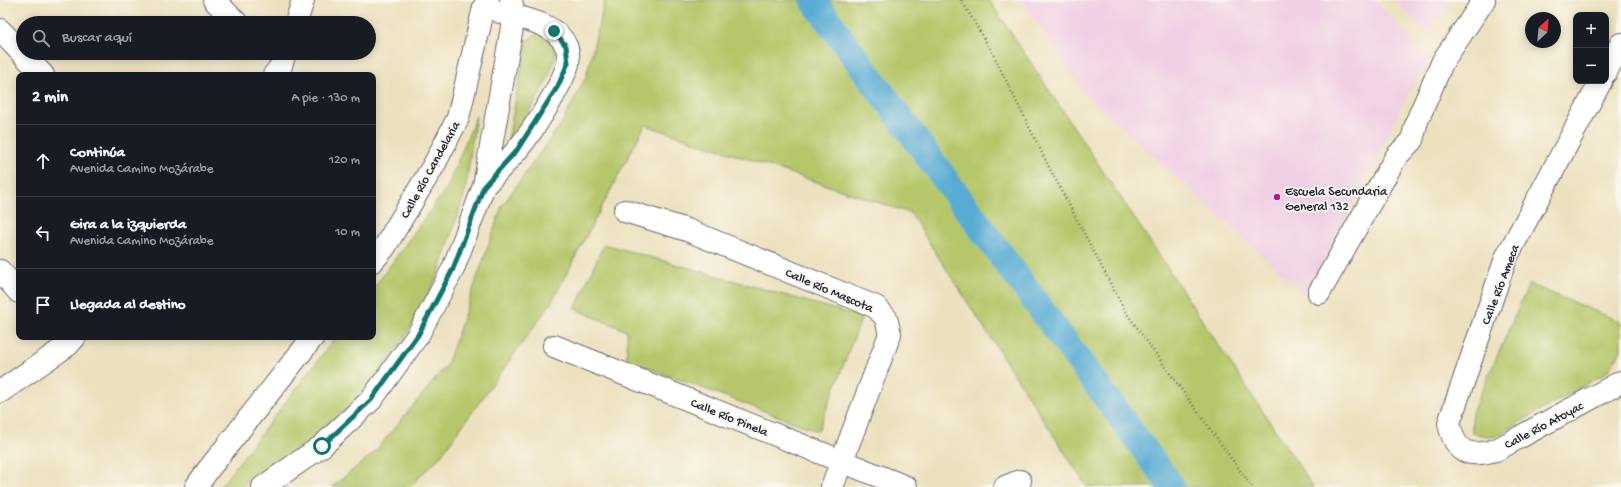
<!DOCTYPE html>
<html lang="es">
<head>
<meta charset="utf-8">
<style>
	:root { --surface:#171b24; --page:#242831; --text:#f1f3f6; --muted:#9ea1a6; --line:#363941 }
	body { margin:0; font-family:"Gochi Hand",sans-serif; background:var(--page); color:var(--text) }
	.controls { position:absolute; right:12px; top:12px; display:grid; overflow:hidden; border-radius:8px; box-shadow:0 2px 10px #0003 }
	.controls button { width:36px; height:36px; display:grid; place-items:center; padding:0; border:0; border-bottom:1px solid var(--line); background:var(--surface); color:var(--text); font:20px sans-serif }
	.compass { position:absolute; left:1525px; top:12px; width:36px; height:36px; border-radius:50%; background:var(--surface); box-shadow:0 2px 10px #0003; rotate:26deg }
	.stop { position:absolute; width:12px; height:12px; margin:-9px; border:3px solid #0f766e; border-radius:50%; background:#fff }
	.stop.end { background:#0f766e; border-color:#fff; box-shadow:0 1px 4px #0008 }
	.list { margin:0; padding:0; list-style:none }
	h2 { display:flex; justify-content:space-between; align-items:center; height:52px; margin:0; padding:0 16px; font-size:17px }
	h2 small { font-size:13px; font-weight:400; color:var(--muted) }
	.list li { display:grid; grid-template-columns:26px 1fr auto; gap:12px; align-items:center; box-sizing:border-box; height:72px; padding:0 16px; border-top:1px solid var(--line) }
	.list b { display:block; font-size:15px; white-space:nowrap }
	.list p { margin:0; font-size:13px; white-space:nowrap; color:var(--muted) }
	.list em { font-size:13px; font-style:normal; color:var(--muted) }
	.icon { flex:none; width:22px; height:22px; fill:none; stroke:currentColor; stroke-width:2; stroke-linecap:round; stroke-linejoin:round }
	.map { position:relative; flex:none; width:1621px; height:487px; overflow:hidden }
	.search { position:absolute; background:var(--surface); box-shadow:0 2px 10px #0003; left:16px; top:16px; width:360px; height:44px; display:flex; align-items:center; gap:10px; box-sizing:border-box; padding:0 14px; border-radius:22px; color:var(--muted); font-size:15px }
	.panel { position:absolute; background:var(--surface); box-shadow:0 2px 10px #0003; left:16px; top:72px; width:360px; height:268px; border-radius:8px }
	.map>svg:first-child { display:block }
	.built { fill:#f0d0e4 }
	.green { fill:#b5c76a; stroke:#6c7452 }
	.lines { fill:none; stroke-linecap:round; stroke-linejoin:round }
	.canal { stroke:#58acd4; stroke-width:27 }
	.minor-casing { stroke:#696569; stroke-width:24 }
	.path { stroke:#696569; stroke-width:2.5; stroke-dasharray:1 3; stroke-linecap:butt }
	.minor { stroke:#fff; stroke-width:22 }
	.route { stroke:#0f766e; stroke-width:5 }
	.poi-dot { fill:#b5179e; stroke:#fbf7ec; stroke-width:1.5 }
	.labels { text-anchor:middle; stroke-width:3.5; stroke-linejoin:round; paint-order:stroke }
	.street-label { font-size:13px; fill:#22223b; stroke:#fbf7ec }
	.poi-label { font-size:13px; fill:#22223b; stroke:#fbf7ec; text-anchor:start }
</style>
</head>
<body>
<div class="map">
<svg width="1621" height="487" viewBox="0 0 1621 487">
	<rect width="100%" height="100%" fill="#fbf7ec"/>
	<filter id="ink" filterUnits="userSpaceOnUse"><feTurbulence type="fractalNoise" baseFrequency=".025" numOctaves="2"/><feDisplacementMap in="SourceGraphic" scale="8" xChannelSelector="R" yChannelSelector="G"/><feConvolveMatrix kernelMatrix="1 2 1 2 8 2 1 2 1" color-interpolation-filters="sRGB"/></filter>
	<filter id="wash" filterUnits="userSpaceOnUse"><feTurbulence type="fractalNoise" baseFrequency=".012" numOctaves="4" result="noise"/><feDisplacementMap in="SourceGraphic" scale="16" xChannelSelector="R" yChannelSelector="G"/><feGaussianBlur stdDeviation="0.9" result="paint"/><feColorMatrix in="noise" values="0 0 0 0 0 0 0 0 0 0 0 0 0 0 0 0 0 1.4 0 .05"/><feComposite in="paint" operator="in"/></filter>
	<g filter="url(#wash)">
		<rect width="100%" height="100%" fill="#ece1bf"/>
		<!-- built -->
		<path class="built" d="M1021 0H1375L1430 61 1408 94 1307 296 1088 97Z
			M1393 0H1451L1428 34Z"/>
		<!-- green -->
		<path class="green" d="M605 0H989L1313 487H1087L910 213 645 125 551 303 439 458 409 487H332L373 454 447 365 502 206 563 121 586 77Z
			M538 33 551 39 557 49C550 85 530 111 508 140L527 40Z
			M476 116 465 192 440 270 425 302 404 339 380 373 349 407 310 441 254 476 243 487H220L336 337H373V289L448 186Z
			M604 244 862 317 818 431 627 360V331L575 309Z
			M1529 284 1621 322V351L1607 372 1494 437 1472 433V413Z"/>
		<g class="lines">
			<!-- canal -->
			<path class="canal" d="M813 0 1172 487"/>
		</g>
	</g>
	<g filter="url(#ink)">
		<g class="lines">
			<!-- minor casing -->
			<g class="minor-casing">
				<path id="minor" d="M214 0 237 23
					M296 23 303 0
					M0 30 43 75
					M1606 72 1621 44
					M274 75 281 66 285 53
					M1601 81 1506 258 1449 423C1455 453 1468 458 1496 450L1621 382
					M484 186C495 174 506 163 517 150 533 131 561 87 568 64 569 60 568 49 566 46 556 23 521 18 500 12
					M625 211 687 230 876 307 886 318 890 334 832 487
					M373 261 384 248 435 163 458 118 484 7 488 0
					M0 271 19 292
					M1319 293 1396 157 1412 140 1417 121 1443 61 1484 0
					M554 346 906 487
					M0 392 68 345 75 337
					M196 487 208 470 313 337
					M263 487 322 446 371 400 418 335 453 269 484 186 514 16 511 0
					M1005 487 1020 481"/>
			</g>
			<!-- path -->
			<path class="path" d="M961 0 992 52 1048 165 1125 311 1252 487"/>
			<!-- minor -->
			<use href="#minor" class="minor"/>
		</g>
	</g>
	<g class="lines" filter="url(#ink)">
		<!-- route -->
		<path class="route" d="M322 446 371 400 418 335 453 269 484 186 517 150 558 86 568 63 566 46 554 31"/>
	</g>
	<!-- markers -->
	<circle class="poi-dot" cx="1277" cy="197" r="4"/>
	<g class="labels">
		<!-- street labels -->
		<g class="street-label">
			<text transform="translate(429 169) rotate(-61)" y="5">Calle Río Candelaria</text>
			<text transform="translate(1499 284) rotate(-69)" y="5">Calle Río Ameca</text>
			<text transform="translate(830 289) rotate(23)" y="5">Calle Río Mascota</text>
			<text transform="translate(730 416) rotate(22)" y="5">Calle Río Pinela</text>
			<text transform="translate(1543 424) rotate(-28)" y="5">Calle Río Atoyac</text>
		</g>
		<!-- poi labels -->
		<g class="poi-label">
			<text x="1285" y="195">Escuela Secundaria<tspan x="1285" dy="15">General 132</tspan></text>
		</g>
	</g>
</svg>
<div class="controls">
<button>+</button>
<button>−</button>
</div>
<svg class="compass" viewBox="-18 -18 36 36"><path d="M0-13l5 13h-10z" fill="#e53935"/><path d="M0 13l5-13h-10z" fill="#9ea1a6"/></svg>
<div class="stop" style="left:322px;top:446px"></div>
<div class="stop end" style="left:554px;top:31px"></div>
<div class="search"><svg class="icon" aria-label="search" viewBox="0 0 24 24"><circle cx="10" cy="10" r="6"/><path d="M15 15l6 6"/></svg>Buscar aquí</div>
<section class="panel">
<h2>2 min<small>A pie · 130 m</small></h2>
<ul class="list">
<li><svg class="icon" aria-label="ahead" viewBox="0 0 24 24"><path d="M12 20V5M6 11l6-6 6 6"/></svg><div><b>Continúa</b><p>Avenida Camino Mozárabe</p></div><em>120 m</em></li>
<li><svg class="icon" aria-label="left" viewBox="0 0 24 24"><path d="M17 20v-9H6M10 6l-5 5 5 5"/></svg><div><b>Gira a la izquierda</b><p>Avenida Camino Mozárabe</p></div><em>10 m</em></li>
<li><svg class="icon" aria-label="arrive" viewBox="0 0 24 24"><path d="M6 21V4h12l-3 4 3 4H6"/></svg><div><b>Llegada al destino</b></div></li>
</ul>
</section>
</div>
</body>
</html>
